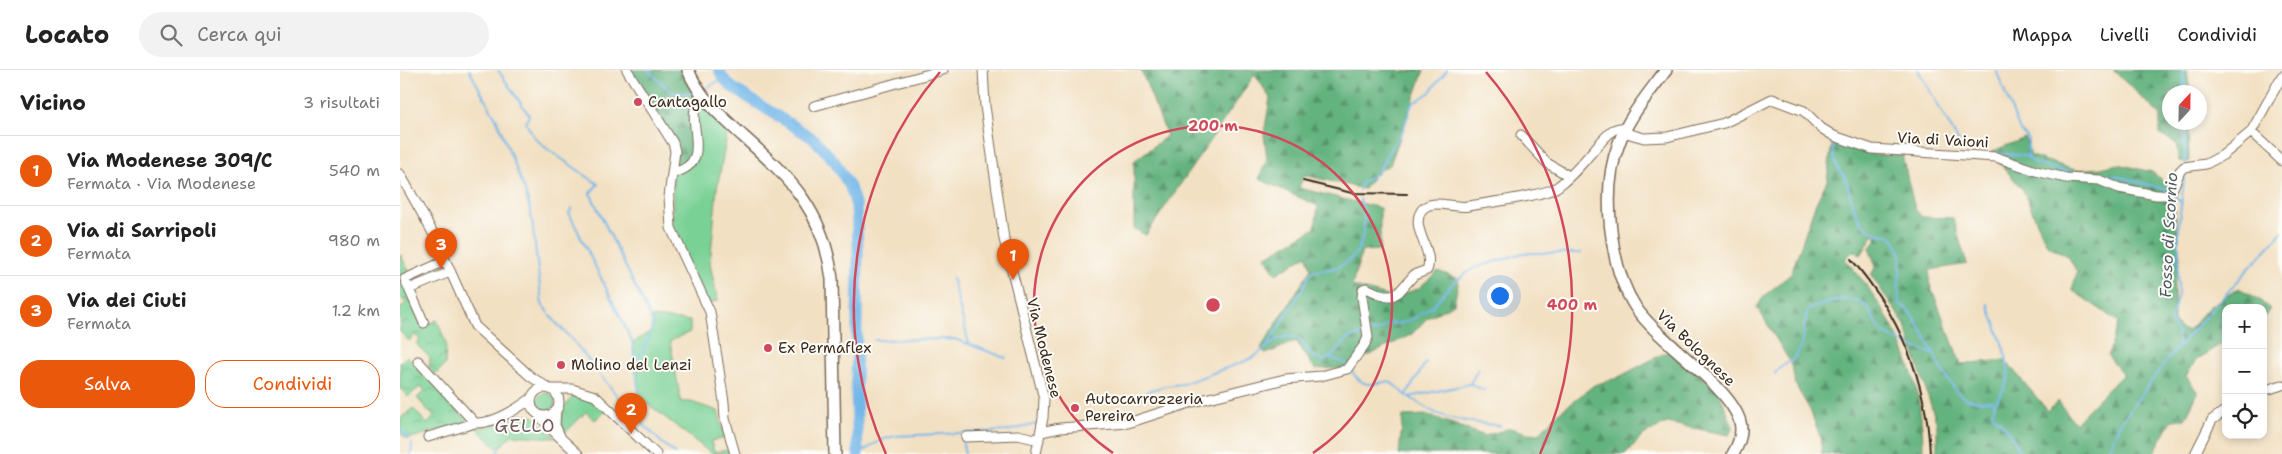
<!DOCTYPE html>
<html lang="it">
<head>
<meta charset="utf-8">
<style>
	:root { --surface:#fff; --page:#f2f2f2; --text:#222; --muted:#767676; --line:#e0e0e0; --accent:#ea580c }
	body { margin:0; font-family:"Shantell Sans",sans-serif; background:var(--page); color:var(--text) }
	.controls { position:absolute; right:15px; bottom:15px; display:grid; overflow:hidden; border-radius:10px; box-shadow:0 2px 8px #0003 }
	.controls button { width:45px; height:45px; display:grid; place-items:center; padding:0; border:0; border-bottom:1px solid var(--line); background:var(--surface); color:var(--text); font:25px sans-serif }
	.compass { position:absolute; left:1762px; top:15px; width:45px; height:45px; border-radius:50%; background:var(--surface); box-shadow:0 2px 8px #0003; rotate:22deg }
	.you { position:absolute; left:1099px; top:225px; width:18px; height:18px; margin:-12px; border:4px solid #fff; border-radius:50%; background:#1a73e8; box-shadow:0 0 0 8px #1a73e833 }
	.badge { display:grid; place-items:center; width:32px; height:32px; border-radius:50%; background:var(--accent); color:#fff; font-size:16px; font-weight:700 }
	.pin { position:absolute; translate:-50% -41px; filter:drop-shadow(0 1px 2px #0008) }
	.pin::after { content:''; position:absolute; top:26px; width:18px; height:15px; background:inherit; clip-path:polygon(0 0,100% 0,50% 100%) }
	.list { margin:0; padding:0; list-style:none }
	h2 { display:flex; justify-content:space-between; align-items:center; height:65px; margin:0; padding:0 20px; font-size:21px }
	h2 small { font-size:16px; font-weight:400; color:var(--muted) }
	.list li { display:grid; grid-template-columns:32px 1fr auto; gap:15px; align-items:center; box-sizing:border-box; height:70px; padding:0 20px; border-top:1px solid var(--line) }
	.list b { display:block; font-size:19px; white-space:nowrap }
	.list p { margin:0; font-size:16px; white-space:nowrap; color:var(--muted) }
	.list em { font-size:16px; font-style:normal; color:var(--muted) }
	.actions { display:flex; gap:10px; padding:15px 20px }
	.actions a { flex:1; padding:11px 0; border:1px solid var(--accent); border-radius:20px; text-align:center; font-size:18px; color:var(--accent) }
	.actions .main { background:var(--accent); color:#fff }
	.icon { flex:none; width:28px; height:28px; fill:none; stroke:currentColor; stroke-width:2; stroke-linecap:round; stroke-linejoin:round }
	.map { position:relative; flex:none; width:1882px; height:384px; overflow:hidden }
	header { display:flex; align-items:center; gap:30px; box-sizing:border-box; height:70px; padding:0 25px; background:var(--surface); border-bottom:1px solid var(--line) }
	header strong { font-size:24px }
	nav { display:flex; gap:28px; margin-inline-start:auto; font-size:18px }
	.search { width:350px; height:45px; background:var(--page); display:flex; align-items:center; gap:12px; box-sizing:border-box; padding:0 18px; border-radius:28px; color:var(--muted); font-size:19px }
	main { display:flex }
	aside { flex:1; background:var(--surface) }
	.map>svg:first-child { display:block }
	.grass { fill:#7ad196; stroke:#5a7e5a }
	.forest { fill:url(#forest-firs); stroke:#4f6e4e }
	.park { fill:url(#park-crowns); stroke:#5a7e5a }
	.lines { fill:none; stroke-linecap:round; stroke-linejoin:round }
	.stream { stroke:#73b7e9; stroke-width:2 }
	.river { stroke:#73b7e9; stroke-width:11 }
	.minor-casing { stroke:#7b6a57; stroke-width:11 }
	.major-casing { stroke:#7b6a57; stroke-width:14 }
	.minor { stroke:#fff; stroke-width:9 }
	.major { stroke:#fff; stroke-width:11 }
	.rail { stroke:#3b2a1e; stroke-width:2 }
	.ring { fill:none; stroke:#d1495b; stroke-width:2.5 }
	.poi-dot { fill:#d1495b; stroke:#fdfcf7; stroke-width:2 }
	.labels { text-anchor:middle; stroke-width:4; stroke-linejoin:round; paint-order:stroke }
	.poi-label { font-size:15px; fill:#3b2a1e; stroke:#fdfcf7; text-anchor:start }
	.street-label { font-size:15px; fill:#3b2a1e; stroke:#fdfcf7 }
	.water-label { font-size:16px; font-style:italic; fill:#4f5b65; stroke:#fdfcf7 }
	.quarter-label { font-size:18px; letter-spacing:1px; fill:#735762; stroke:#fdfcf7 }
	.centre { fill:#d1495b; stroke:#fdfcf7; stroke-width:2.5 }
	.ring-label { font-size:15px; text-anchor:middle; font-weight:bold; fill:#d1495b; stroke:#fdfcf7; stroke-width:4; stroke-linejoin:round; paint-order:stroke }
</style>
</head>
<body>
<header>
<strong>Locato</strong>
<div class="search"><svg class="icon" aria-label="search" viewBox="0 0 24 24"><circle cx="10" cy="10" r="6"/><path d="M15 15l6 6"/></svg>Cerca qui</div>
<nav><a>Mappa</a><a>Livelli</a><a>Condividi</a></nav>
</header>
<main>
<aside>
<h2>Vicino<small>3 risultati</small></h2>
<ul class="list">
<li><span class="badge">1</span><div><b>Via Modenese 309/C</b><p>Fermata · Via Modenese</p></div><em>540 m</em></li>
<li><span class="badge">2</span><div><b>Via di Sarripoli</b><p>Fermata</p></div><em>980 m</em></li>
<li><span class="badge">3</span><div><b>Via dei Ciuti</b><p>Fermata</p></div><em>1.2 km</em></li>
</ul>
<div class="actions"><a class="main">Salva</a><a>Condividi</a></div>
</aside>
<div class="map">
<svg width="1882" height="384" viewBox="0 0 1882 384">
	<defs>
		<pattern id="forest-firs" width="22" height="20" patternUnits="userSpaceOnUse" patternTransform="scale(1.25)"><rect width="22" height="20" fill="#63b37f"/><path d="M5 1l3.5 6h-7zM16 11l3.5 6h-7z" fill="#539267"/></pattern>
		<pattern id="park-crowns" width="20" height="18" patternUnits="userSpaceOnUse" patternTransform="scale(1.25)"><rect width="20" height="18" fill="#7ad196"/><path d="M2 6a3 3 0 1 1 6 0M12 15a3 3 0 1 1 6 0" fill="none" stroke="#65aa7a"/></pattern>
	</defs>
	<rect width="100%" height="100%" fill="#fdfcf7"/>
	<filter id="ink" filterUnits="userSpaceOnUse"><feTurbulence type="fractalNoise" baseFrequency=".02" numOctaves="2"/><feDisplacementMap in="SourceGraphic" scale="10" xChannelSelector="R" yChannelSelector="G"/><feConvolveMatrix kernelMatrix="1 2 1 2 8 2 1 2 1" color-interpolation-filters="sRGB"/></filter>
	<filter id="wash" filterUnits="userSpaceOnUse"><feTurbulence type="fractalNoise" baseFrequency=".0096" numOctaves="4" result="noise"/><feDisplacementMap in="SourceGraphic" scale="20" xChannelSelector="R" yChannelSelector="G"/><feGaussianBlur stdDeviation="1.12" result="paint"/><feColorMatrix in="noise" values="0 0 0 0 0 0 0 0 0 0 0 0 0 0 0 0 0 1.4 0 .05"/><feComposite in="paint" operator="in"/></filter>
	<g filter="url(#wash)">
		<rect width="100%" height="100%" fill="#f2e0c2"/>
		<!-- grass -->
		<path class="grass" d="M298 29 325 58 327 65 317 118 310 194 318 231 308 234 272 162 273 102Z
			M253 247 290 251V262L270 271 281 332H291L318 341 325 368 311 371 314 382 329 380 330 384H312L239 327 233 273 251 261Z
			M137 332a9 9 0 1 1 18 0a9 9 0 1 1-18 0Z
			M176 325 195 332 206 340 195 350 186 342 165 363C157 352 164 331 176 325Z
			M122 344 135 347 156 368 112 365 98 379 75 357C92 361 106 346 122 344Z"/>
		<!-- forest -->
		<path class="forest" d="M227 0H284L298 29 293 88 273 102 272 71Z
			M741 0H999L1001 2 1024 0 990 95 976 102 964 119 904 105 899 118 980 138V180L962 181 952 216 994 228 1019 218 1038 201 1059 209 1054 234 1027 248 1012 264 944 298 915 299 896 271 866 284 861 278 911 199 907 185 876 204 865 187 915 158 918 136 859 109 867 89 864 64 870 28 855 4 746 165 734 159V91L767 66Z
			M1713 0H1787L1790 22H1770V52L1788 53 1789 92 1779 91 1776 73 1760 65V45Z
			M1625 68 1631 86 1675 100 1701 98 1718 94 1752 102 1767 114 1774 132 1780 188 1774 217V251L1780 259 1788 261 1810 236 1839 218 1858 229 1870 239 1863 249V238H1826V271L1797 289 1786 306 1798 323 1785 349 1772 350 1753 384H1537V354L1505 255 1471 205 1476 196 1469 178 1476 171V165L1474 164 1461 185 1453 181 1445 189C1495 247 1524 307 1523 384H1422L1420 366 1410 340 1395 314 1392 295 1357 237 1364 226 1391 204 1415 135 1427 111 1431 79 1435 69 1474 85H1502L1515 139 1522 147 1553 148 1567 194 1530 200 1529 212 1561 294 1605 290 1648 341 1658 331 1675 353 1723 304 1708 286 1719 252 1672 220 1677 202 1668 186 1647 175 1623 120 1599 92 1593 81Z
			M1270 280 1318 320 1333 357 1329 365 1267 353 1245 364 1225 384H999L1003 346 1029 345 1085 366 1110 358 1127 363 1139 364 1155 346 1194 315 1217 308Z"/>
		<!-- park -->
		<path class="park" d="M0 184 10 203 1 207 22 257 37 250 46 273 45 295 35 305 29 297 30 288 16 274 20 270 15 265 9 271 0 262V239L6 233 0 227Z
			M7 286 69 352 7 369 0 363V349L13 338 27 354 34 347 17 328 25 321 21 316 8 327 0 318V293Z"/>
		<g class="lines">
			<!-- stream -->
			<path class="stream" d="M69 0 97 50 125 121 131 142 142 234 151 247 175 273 226 337 262 373 276 384
				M98 0 129 45 126 53 134 67 146 78 198 114 190 123 253 253 249 269 235 294
				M248 0 271 22 295 24
				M1518 0 1564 81
				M1596 0 1620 61 1628 68V87
				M1782 0 1785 22
				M305 19 323 8
				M1428 67 1434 73C1432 86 1434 97 1445 107 1452 127 1453 154 1476 163 1481 165 1486 164 1491 166 1511 186 1493 211 1500 234 1523 245 1541 315 1565 328 1573 332 1584 331 1592 331L1594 334
				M1599 84 1624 85 1636 94 1682 105
				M1785 94V52
				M1689 105 1717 106 1767 120
				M959 120 962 112 978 103 985 87 1003 60 1012 34 1029 23 1047 0
				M1773 124 1782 134
				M172 138 169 143 232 271 239 324 226 337
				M552 208 569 274
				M1588 234C1594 253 1611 290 1608 308 1606 321 1592 331 1593 343 1593 347 1597 348 1600 351 1609 360 1616 372 1620 384
				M970 261 976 262 990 253 998 254 1011 250 1032 236 1052 214 1072 199 1123 183H1181
				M474 270 555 269 606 288
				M868 275C881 251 900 228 910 203 918 199 926 201 934 198 964 190 969 155 960 129
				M1778 278V264L1771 251 1778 224 1779 152 1785 101
				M931 288 947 294
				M951 300C967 326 980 307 991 313 997 316 1000 321 1006 325 1013 329 1021 335 1028 339 1048 351 1077 352 1100 356
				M1375 304C1379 294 1390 295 1396 286 1406 272 1402 255 1408 240 1426 233 1455 219 1469 240 1474 249 1477 258 1486 264 1500 273 1518 278 1533 284
				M1070 314 1078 299
				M1006 325 1026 292
				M1009 327 1070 314 1084 320
				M739 331 748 321 765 316 783 314 843 292 854 287 876 270 887 266 900 269 913 286 925 291 940 279 947 269 965 263
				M0 360 9 368
				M562 370 565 384
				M11 384 12 374
				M95 384 100 380
				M459 384 481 370 495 366 607 361 637 354
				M1707 384 1719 355 1770 286 1882 162"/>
			<!-- river -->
			<path class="river" d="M319 0 323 8 333 18 414 69 435 92 450 117 456 136 458 180 456 320 458 384"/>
		</g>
	</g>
	<g filter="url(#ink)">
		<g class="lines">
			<!-- minor casing -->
			<g class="minor-casing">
				<path id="minor" d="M227 0 273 73 275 81 269 127 271 158 310 242 324 332 325 349 335 384
					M583 0 585 36 604 169 644 329 643 348 636 384
					M414 36 543 0
					M1223 62 1244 68 1267 67 1324 53 1372 29 1404 41 1421 58 1434 66 1472 79 1596 87 1636 101 1666 108 1699 110 1719 118 1756 125H1765L1772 120 1780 101 1784 97 1806 94 1823 85 1851 62 1882 91
					M1851 62 1882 6
					M1121 65 1147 93 1169 106
					M273 103C319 92 279 47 302 26
					M0 104 33 163 75 256 130 306 148 318
					M45 191 5 209 9 219 50 202
					M9 219 24 253
					M18 291 75 353C94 354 117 339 132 328
					M131 332a14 14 0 1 1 28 0a14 14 0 1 1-28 0Z
					M151 319H172L195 326 256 384
					M1863 321 1882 315
					M156 340 155 355 160 366
					M138 344 151 359 178 384
					M641 362 660 358 728 353 793 332 885 309 921 306 947 299 965 274 968 267 962 227 963 219 966 218 984 226H992L999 222 1014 205 1027 200C1035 181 1010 159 1021 141 1030 127 1054 139 1068 136 1087 133 1144 126 1157 117 1179 102 1193 77 1213 60L1219 58 1224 60
					M28 367 75 353
					M566 367 618 365 639 370
					M1795 384 1812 350 1826 340"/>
			</g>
			<!-- major casing -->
			<g class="major-casing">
				<path id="major" d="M288 0C300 29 322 47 344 67 392 110 424 142 432 209L435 384
					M1266 0C1249 23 1229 46 1219 73 1201 119 1209 197 1236 238 1260 273 1331 317 1340 352 1343 363 1339 374 1333 384"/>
			</g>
			<!-- minor -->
			<use href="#minor" class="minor"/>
			<!-- major -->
			<use href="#major" class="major"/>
			<!-- rail -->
			<path class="rail" d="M903 111 952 123 1007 124
				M1451 189C1499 244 1527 311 1530 384"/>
		</g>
	</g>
	<!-- distance rings -->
	<g class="ring">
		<path d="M713 383A179 179 0 1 1 913 383"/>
		<path d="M486 384A359 359 0 0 1 540 2M1086 2A359 359 0 0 1 1140 384"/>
	</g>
	<!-- markers -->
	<g class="poi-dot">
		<circle cx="238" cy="32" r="5"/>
		<circle cx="368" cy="278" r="5"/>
		<circle cx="161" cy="295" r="5"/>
		<circle cx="675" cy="338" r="5"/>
	</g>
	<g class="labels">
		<!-- poi labels -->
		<g class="poi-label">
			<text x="248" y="37">Cantagallo</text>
			<text x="378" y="283">Ex Permaflex</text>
			<text x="171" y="300">Molino del Lenzi</text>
			<text x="685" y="334">Autocarrozzeria<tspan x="685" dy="17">Pereira</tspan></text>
		</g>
		<!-- street labels -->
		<g class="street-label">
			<text transform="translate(1543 70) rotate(3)" y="5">Via di Vaioni</text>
			<text transform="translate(644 278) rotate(76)" y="5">Via Modenese</text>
			<text transform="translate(1296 278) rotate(44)" y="5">Via Bolognese</text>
		</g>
		<!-- water labels -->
		<g class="water-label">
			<text transform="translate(1768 165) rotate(-87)" y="6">Fosso di Scornio</text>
		</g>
		<!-- quarter labels -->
		<g class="quarter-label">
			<text x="125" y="362">GELLO</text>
		</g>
	</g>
	<circle cx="813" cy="235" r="8" class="centre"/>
	<g class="ring-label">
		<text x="813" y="61">200 m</text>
		<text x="1172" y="240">400 m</text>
	</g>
</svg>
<div class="controls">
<button>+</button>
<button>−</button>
<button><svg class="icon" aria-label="locate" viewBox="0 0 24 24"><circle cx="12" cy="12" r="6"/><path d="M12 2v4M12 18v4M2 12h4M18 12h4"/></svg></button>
</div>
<svg class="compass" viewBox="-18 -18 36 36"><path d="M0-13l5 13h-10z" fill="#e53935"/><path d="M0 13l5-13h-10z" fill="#767676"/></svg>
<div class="you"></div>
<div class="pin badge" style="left:613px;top:210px">1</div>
<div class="pin badge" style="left:231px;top:364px">2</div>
<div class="pin badge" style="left:41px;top:199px">3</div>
</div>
</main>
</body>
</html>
